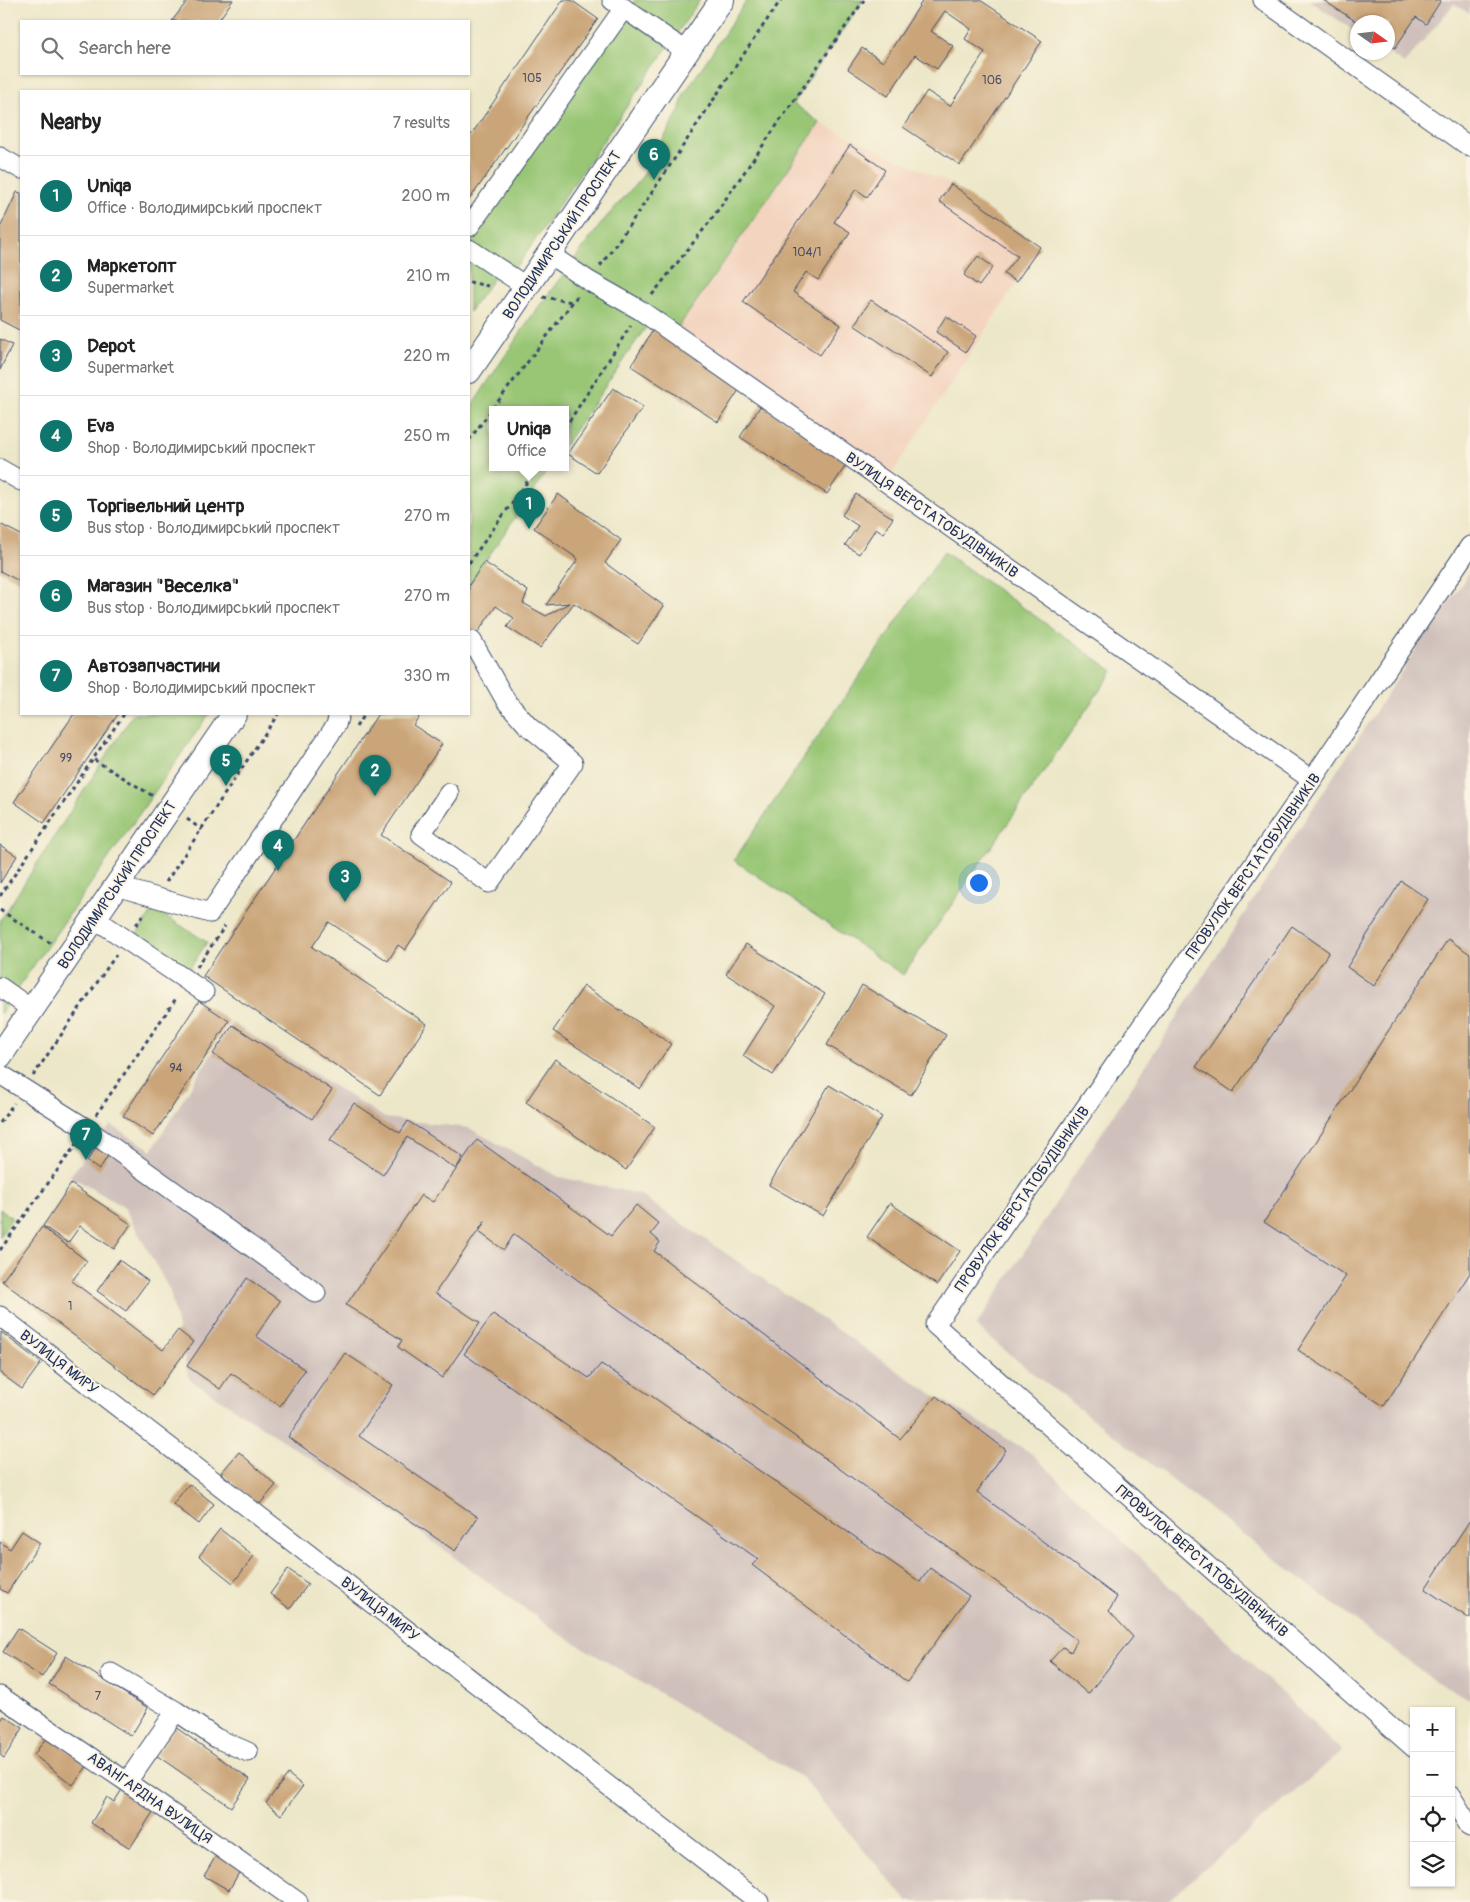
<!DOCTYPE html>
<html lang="en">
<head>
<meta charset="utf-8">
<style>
	:root { --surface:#fff; --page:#f6f6f6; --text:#222; --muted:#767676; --line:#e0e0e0; --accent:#0f766e }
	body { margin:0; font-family:Pangolin,sans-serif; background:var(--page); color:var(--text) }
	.controls { position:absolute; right:15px; bottom:15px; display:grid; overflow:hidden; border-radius:0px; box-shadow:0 1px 4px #0004 }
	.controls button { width:45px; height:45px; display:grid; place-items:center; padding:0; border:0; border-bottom:1px solid var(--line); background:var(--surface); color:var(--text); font:25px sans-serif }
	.compass { position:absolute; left:1350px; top:15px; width:45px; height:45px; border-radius:50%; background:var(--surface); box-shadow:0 1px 4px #0004; rotate:104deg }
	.you { position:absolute; left:978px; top:882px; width:18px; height:18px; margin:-12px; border:4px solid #fff; border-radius:50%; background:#1a73e8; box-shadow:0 0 0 8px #1a73e833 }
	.badge { display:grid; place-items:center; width:32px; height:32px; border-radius:50%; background:var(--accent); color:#fff; font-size:16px; font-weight:700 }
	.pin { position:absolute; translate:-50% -41px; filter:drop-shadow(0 1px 2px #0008) }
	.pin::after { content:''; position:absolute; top:26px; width:18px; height:15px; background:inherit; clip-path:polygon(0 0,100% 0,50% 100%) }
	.popup { position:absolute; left:489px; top:406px; width:80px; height:65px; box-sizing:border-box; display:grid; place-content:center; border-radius:0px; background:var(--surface); filter:drop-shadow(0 1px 4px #0005); font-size:16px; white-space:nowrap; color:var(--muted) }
	.popup b { font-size:19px; color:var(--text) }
	.popup::after { content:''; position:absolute; left:50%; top:100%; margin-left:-10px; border:10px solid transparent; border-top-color:var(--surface) }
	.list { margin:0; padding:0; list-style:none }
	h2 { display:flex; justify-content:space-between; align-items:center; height:65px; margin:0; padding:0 20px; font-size:21px }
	h2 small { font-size:16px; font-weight:400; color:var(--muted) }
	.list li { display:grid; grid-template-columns:32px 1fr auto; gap:15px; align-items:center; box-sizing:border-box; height:80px; padding:0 20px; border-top:1px solid var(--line) }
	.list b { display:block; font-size:19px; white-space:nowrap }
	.list p { margin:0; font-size:16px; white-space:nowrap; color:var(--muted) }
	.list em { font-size:16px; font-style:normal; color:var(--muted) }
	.icon { flex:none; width:28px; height:28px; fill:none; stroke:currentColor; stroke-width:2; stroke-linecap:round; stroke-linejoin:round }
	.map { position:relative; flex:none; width:1470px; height:1902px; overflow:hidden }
	.search { position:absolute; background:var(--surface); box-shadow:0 1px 4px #0004; left:20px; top:20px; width:450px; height:55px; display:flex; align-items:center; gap:12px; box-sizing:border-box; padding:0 18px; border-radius:0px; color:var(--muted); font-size:19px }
	.panel { position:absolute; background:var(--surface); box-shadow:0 1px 4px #0004; left:20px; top:90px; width:450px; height:625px; border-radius:0px }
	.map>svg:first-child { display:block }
	.built { fill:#f3d4bf }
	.industrial { fill:#cfc0bb }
	.green { fill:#98c674; stroke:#5a7a69 }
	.building { fill:#caa579 }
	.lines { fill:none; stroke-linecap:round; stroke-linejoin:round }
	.minor-casing { stroke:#3a4b6e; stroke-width:21 }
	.major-casing { stroke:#3a4b6e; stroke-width:26 }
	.path { stroke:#3a4b6e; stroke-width:3; stroke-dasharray:4 4; stroke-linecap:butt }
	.minor { stroke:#fff; stroke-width:19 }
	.major { stroke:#fff; stroke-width:24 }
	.labels { text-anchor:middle; stroke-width:4; stroke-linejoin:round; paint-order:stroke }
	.number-label { font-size:12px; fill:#474c65 }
	.street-label { font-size:15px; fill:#1b2f5e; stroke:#fcf5e5 }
</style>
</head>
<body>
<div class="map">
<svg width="1470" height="1902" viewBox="0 0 1470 1902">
	<rect width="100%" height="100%" fill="#fcf5e5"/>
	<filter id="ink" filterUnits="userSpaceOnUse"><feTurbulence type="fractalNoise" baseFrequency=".02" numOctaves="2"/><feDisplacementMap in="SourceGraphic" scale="10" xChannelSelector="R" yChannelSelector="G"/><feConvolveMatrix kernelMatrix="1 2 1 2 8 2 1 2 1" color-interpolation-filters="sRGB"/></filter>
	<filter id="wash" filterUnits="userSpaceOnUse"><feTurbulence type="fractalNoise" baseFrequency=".0096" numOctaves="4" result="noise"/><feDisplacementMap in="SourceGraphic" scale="20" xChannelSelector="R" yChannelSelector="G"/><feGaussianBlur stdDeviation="1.12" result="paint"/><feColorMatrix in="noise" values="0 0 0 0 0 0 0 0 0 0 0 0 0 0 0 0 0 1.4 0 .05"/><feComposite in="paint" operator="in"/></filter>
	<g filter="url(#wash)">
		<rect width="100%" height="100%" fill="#ede7c9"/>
		<!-- built -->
		<path class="built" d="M820 123 951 184 1040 247 891 475 678 329Z"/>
		<!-- industrial -->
		<path class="industrial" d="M1309 0H1470V14L1454 4 1404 64 1387 52 1388 22H1358L1357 33Z
			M1470 572V1699L1433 1680 1026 1368 976 1326 1411 657Z
			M231 1022 385 1118 469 1128 559 1177 639 1194 924 1389 1031 1453 1342 1751 1166 1902H908L802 1778 555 1631 395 1514 189 1379 170 1291 124 1207 70 1176 111 1125 152 1150Z"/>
		<!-- green -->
		<path class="green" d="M635 0H700L520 262 506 275 493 279 469 312V246Z
			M747 0H863L793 103 820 123 678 328 655 314 565 445V410H493V468H549L469 585V410L531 317 604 220 642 177 679 111 684 94Z
			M944 552 1113 671 903 975 734 860Z
			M133 714H209L0 1014V921Z
			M154 909 207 942 187 973 134 938Z
			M0 1209 12 1218 0 1237Z"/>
		<g id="blocks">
			<!-- building -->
			<path class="building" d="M188 0H233L218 21H172Z
				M563 0H571L598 19 469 200V138Z
				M923 0H980L1042 41 960 165 903 127 927 91 950 106 985 52 965 39 971 29 945 11 931 31 953 46 937 69 915 55 888 96 848 69 862 48 883 62Z
				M1323 0H1441L1426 24 1416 17 1395 48 1388 42V22H1357Z
				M850 145 885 170 867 197 856 189 834 222 850 232 818 280 806 272 793 292 841 325 820 355 743 302Z
				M951 184 1040 247 1016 282 1004 274 1018 256 939 201Z
				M17 192 21 193V331L0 320V228Z
				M978 256 993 267 979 286 964 275Z
				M871 300 948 352 932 377 854 325Z
				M946 316 976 336 966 352 936 332Z
				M653 330 741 387 718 422 631 366Z
				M0 339 12 345 0 370Z
				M613 388 643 407 597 473 568 454Z
				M761 405 848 462 827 494 740 437Z
				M558 494 621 540 605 563 664 606 638 644 574 603 540 648 507 627 514 618 496 606 469 645V585L484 562 528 591 523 603 546 616 569 603 546 605 578 559 534 528Z
				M856 494 893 518 883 533 876 528 859 554 845 545 858 526 842 515Z
				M0 524 21 535V582L0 571Z
				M74 714H118L44 823 14 802Z
				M378 714H421L413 725 442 744 381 835 451 882 405 950 398 945 388 961 329 922 312 947 427 1024 380 1095 203 976Z
				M0 845 17 856 0 883Z
				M1401 881 1428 899 1374 986 1347 967Z
				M1292 926 1329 952 1233 1092 1196 1067Z
				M1448 939 1470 954V1273L1384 1406 1298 1350 1346 1276 1264 1222Z
				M746 944 825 994 773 1075 743 1056 775 1006 726 974Z
				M862 985 946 1035 911 1095 827 1045Z
				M584 986 671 1044 640 1089 553 1031Z
				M199 1001 229 1021 153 1136 123 1116Z
				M233 1025 332 1090 312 1119 213 1054Z
				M555 1059 655 1127 626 1170 526 1102Z
				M829 1085 882 1117 823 1216 769 1185Z
				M354 1103 400 1133 408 1121 463 1157 456 1169 407 1137 383 1175 330 1140Z
				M104 1135 116 1143 99 1170 87 1161Z
				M477 1140 611 1236 636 1205 659 1224 651 1234 660 1242 654 1251 900 1439 936 1396 1006 1450 977 1492 1117 1597 1109 1611 1133 1637 1088 1694 1050 1661 1063 1647 1071 1652 1077 1640 514 1234 504 1250 479 1232 485 1221 435 1293 480 1323 442 1378 398 1347 402 1340 346 1305 421 1195 433 1202Z
				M71 1184 131 1224 114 1249 80 1226 68 1243 43 1226Z
				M890 1203 960 1251 937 1285 867 1237Z
				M42 1227 87 1261 72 1281 163 1350 178 1330 193 1342 153 1395 2 1281Z
				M119 1260 148 1281 126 1311 97 1291Z
				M247 1278 280 1301 256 1336 305 1370 280 1406 231 1373 220 1389 187 1366Z
				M493 1314 589 1378 601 1364 653 1397 920 1582 930 1568 969 1596 907 1682 752 1565 758 1559 464 1354Z
				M1 1332 41 1363 22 1389 0 1373Z
				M345 1353 393 1385 359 1436 478 1517 455 1551 288 1437Z
				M239 1452 276 1485 259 1505 221 1473Z
				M189 1484 214 1504 199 1524 173 1504Z
				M1470 1520V1619L1425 1589Z
				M220 1529 254 1556 233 1583 199 1556Z
				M22 1531 40 1543 7 1593 0 1589V1542L10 1549Z
				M288 1569 308 1584 290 1609 270 1594Z
				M18 1628 57 1653 42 1677 3 1652Z
				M66 1656 148 1708 131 1736 49 1684Z
				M4 1716 23 1728 4 1758 0 1755V1722Z
				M175 1727 250 1779 231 1807 156 1755Z
				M48 1735 88 1765 73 1785 34 1755Z
				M288 1774 303 1786 281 1815 266 1803Z
				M123 1788 155 1809 130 1848 91 1823 107 1797 114 1802Z
				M217 1854 241 1869 229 1890 204 1876Z"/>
		</g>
	</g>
	<g filter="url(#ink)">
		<use href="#blocks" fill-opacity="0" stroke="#3a4b6e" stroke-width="1"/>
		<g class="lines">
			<!-- minor casing -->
			<g class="minor-casing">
				<path id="minor" d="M612 0 687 52
					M1263 0 1470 147
					M0 157 21 169
					M469 227 624 8
					M469 249 527 287
					M549 254 589 281 640 310 1312 780
					M0 469 21 481
					M449 793 421 834 489 883 573 763 528 726 506 701 472 641
					M116 886 210 913 336 725 339 714
					M94 918 204 992
					M0 987 31 1009
					M0 1074 87 1129 316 1293
					M0 1316 759 1902
					M111 1673 176 1711 216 1738 248 1752
					M0 1696 127 1782 298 1902
					M1414 1748 935 1325 1312 780 1470 546
					M127 1782 176 1711
					M1451 1796 1470 1827"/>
			</g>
			<!-- major casing -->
			<g class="major-casing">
				<path id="major" d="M469 371 722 0
					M0 1056 234 714"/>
			</g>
			<!-- path -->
			<path class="path" d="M600 266C664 179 719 88 781 0
				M469 282 488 286
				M652 295 711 220 864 0
				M543 297 572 302
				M565 428 631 325
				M469 440 578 295
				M469 563 537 468
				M124 714 93 759 153 796
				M356 727 364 714
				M187 819 202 830
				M166 882 278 714
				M0 896 93 759
				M0 910 52 944
				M136 925 144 914
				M197 967 225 926
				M33 1076 116 955
				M96 1115 177 997
				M0 1123 14 1103
				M0 1250 77 1143"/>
			<!-- minor -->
			<use href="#minor" class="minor"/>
			<!-- major -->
			<use href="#major" class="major"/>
		</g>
	</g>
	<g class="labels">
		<!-- number labels -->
		<g class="number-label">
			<text x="532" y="82">105</text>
			<text x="992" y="84">106</text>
			<text x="807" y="256">104/1</text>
			<text x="66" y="762">99</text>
			<text x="176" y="1072">94</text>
			<text x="70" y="1310">1</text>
			<text x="98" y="1700">7</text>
		</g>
		<!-- street labels -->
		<g class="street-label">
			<text transform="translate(562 235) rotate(-56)" y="5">ВОЛОДИМИРСЬКИЙ ПРОСПЕКТ</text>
			<text transform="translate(932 515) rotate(35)" y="5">ВУЛИЦЯ ВЕРСТАТОБУДІВНИКІВ</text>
			<text transform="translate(1253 866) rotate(-55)" y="5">ПРОВУЛОК ВЕРСТАТОБУДІВНИКІВ</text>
			<text transform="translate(117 885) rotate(-56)" y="5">ВОЛОДИМИРСЬКИЙ ПРОСПЕКТ</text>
			<text transform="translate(1022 1199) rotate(-55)" y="5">ПРОВУЛОК ВЕРСТАТОБУДІВНИКІВ</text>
			<text transform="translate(59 1362) rotate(38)" y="5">ВУЛИЦЯ МИРУ</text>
			<text transform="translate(1202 1561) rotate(41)" y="5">ПРОВУЛОК ВЕРСТАТОБУДІВНИКІВ</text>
			<text transform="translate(380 1609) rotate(38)" y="5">ВУЛИЦЯ МИРУ</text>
			<text transform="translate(150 1798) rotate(35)" y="5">АВАНГАРДНА ВУЛИЦЯ</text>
		</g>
	</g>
</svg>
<div class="controls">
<button>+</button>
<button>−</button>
<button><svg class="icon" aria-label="locate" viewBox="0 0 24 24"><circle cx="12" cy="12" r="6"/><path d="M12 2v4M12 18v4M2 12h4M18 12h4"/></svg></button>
<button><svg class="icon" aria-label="layers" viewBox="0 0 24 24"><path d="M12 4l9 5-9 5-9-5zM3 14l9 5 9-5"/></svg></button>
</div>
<svg class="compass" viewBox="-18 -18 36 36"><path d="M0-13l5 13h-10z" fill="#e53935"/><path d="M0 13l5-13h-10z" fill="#767676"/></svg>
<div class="you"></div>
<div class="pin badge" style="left:529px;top:529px">1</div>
<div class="popup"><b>Uniqa</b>Office</div>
<div class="pin badge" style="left:375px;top:796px">2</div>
<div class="pin badge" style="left:345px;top:902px">3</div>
<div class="pin badge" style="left:278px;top:871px">4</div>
<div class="pin badge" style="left:226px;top:786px">5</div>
<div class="pin badge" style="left:654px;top:180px">6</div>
<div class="pin badge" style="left:86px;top:1160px">7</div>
<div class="search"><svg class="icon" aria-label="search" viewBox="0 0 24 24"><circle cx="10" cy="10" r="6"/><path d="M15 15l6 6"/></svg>Search here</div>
<section class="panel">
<h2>Nearby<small>7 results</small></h2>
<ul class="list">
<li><span class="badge">1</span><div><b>Uniqa</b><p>Office · Володимирський проспект</p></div><em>200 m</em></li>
<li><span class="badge">2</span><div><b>Маркетопт</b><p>Supermarket</p></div><em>210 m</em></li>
<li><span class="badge">3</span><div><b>Depot</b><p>Supermarket</p></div><em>220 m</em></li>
<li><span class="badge">4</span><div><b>Eva</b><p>Shop · Володимирський проспект</p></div><em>250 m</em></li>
<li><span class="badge">5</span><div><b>Торгівельний центр</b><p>Bus stop · Володимирський проспект</p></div><em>270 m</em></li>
<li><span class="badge">6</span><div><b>Магазин &quot;Веселка&quot;</b><p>Bus stop · Володимирський проспект</p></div><em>270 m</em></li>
<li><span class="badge">7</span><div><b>Автозапчастини</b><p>Shop · Володимирський проспект</p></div><em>330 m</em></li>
</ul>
</section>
</div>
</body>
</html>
